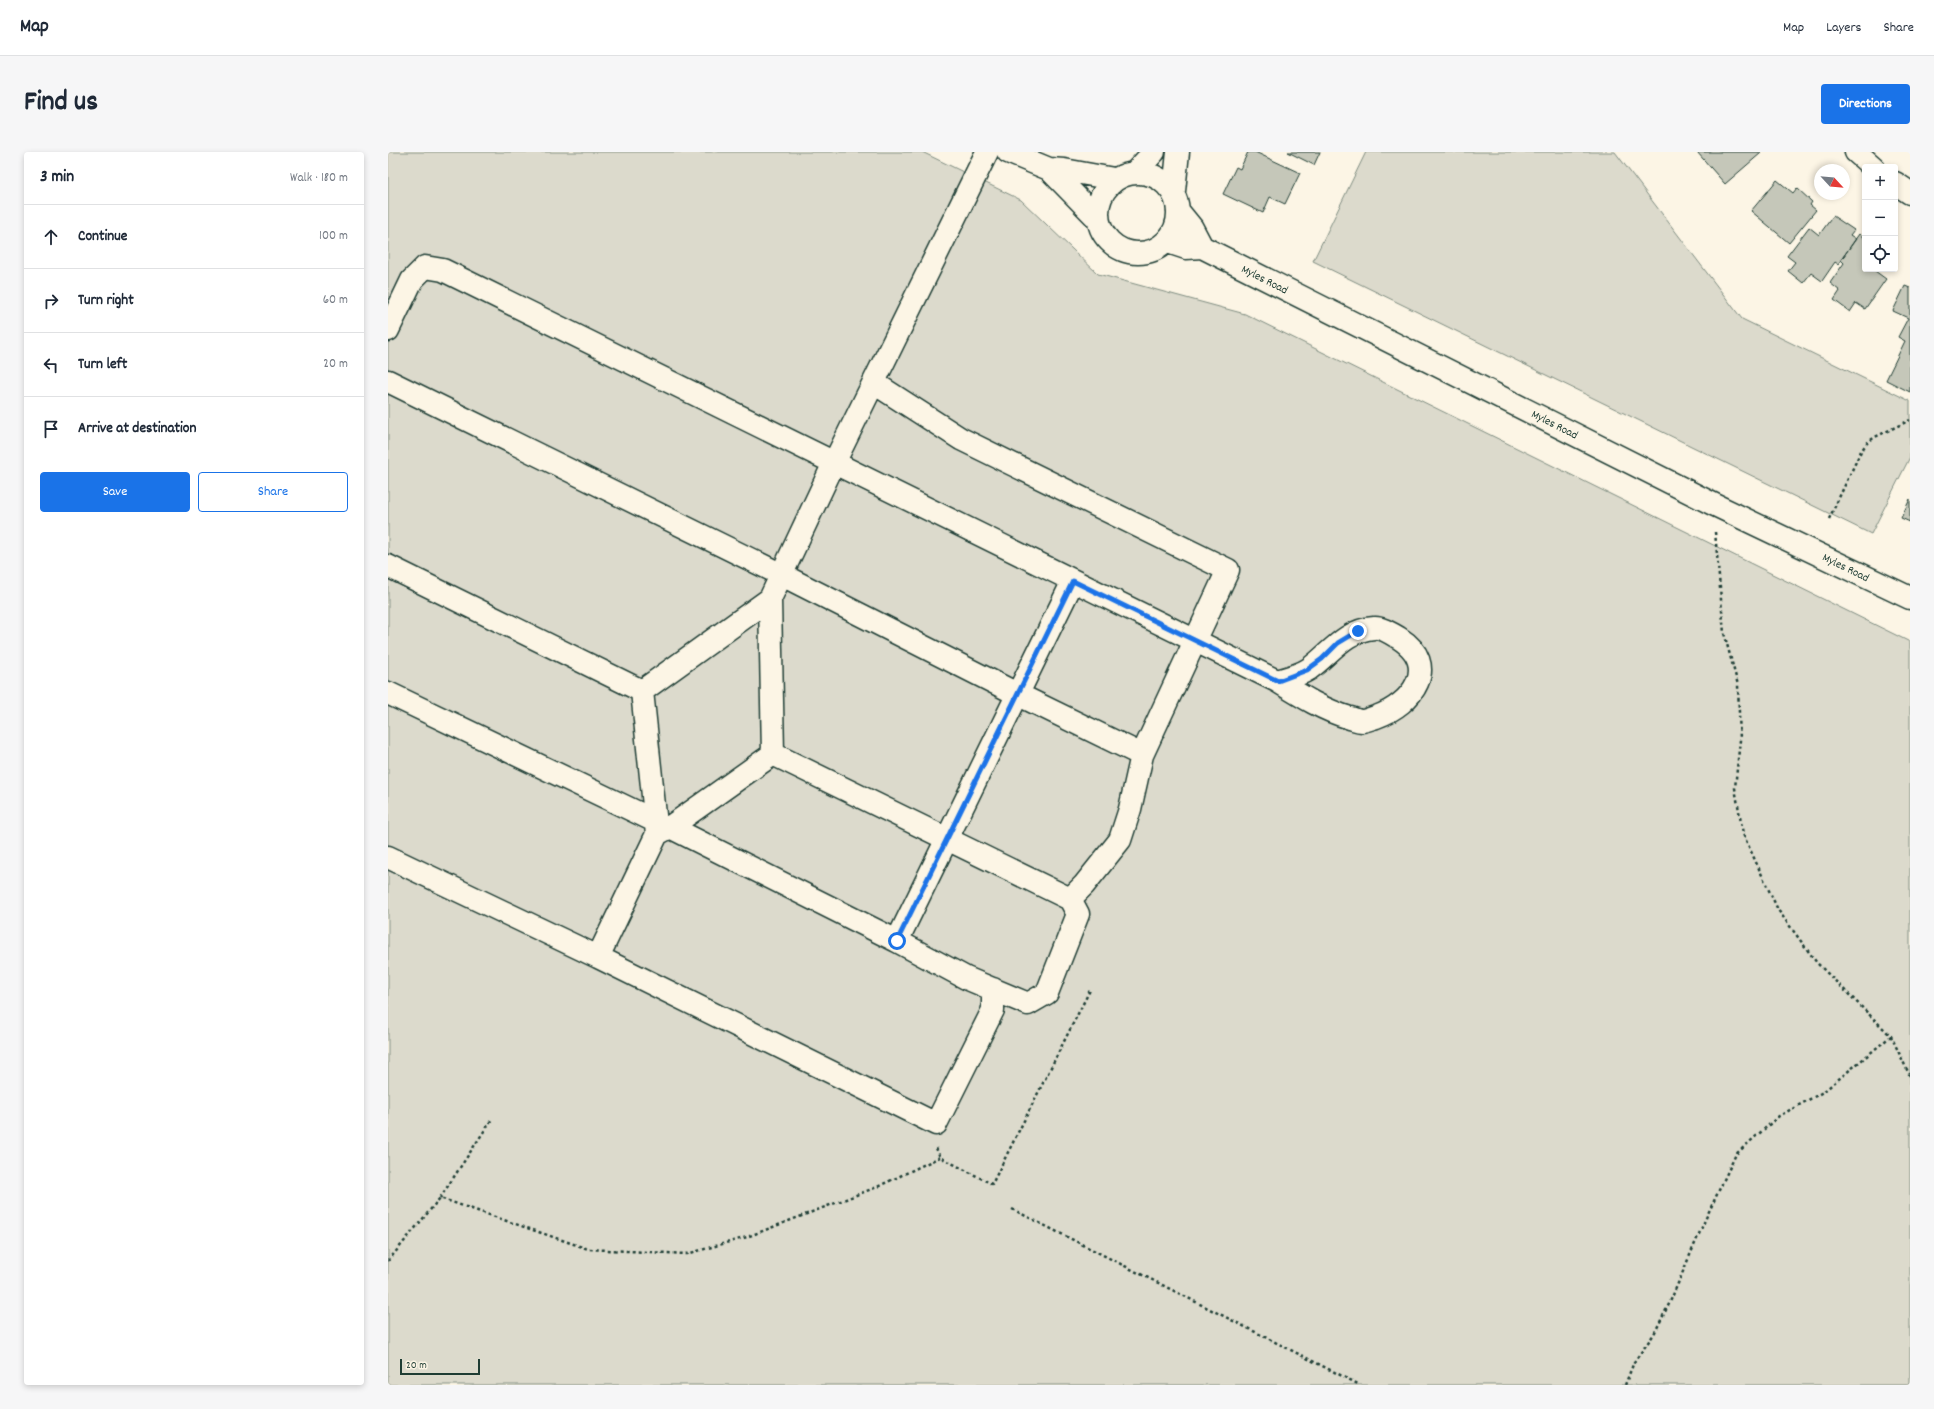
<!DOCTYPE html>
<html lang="en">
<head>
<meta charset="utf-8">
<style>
	:root { --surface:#fff; --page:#f6f6f7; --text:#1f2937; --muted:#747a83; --line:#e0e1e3; --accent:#1a73e8 }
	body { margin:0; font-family:Dekko,sans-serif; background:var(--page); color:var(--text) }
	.controls { position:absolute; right:12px; top:12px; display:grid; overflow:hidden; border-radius:4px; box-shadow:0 2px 6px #0003 }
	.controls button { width:36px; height:36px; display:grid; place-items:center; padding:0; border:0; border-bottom:1px solid var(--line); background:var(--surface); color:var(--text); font:20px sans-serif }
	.compass { position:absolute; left:1426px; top:12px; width:36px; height:36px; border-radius:50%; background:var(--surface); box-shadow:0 2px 6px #0003; rotate:116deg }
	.scale { position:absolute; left:12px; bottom:10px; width:80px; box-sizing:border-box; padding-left:4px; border:2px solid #1f3d34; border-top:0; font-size:11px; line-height:14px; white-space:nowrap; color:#1f3d34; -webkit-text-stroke:3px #fcf5e5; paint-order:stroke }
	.stop { position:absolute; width:12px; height:12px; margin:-9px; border:3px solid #1a73e8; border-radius:50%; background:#fff }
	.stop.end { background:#1a73e8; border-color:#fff; box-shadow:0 1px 4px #0008 }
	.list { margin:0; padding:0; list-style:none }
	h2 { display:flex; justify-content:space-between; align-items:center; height:52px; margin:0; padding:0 16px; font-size:17px }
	h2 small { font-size:13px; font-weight:400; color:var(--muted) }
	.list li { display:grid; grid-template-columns:26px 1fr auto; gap:12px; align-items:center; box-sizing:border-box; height:64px; padding:0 16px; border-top:1px solid var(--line) }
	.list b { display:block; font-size:15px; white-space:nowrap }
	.list em { font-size:13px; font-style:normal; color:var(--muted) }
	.actions { display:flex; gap:8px; padding:12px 16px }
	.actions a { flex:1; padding:9px 0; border:1px solid var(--accent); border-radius:4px; text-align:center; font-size:14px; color:var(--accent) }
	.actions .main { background:var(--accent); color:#fff }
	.icon { flex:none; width:22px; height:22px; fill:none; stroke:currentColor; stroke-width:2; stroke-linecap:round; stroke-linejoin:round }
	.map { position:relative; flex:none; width:1522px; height:1233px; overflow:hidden; border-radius:4px }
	header { display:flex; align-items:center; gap:24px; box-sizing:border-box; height:56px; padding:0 20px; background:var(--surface); border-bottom:1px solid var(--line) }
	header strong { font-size:19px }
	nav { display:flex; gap:22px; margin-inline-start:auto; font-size:14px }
	.intro { display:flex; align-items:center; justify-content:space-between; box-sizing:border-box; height:96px; padding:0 24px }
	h1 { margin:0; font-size:28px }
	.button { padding:10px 18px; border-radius:4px; background:var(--accent); color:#fff; font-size:14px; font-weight:700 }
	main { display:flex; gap:24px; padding:0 24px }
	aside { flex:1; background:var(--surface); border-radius:4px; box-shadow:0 2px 6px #0003 }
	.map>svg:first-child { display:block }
	.green { fill:#dcdacc; stroke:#7e8c80 }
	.building { fill:#c5c7b9; stroke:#1f3d34 }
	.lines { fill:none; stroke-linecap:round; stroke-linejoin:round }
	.minor-casing { stroke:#1f3d34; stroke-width:25 }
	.path { stroke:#1f3d34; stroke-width:2.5; stroke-dasharray:3 3; stroke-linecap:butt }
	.minor { stroke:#fcf5e5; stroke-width:22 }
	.route { stroke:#1a73e8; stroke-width:5 }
	.labels { text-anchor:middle; stroke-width:4; stroke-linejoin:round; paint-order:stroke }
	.street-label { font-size:12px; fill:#1f3d34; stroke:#fcf5e5 }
</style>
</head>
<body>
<header>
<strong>Map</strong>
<nav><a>Map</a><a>Layers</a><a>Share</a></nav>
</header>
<div class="intro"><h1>Find us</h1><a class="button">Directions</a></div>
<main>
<aside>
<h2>3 min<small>Walk · 180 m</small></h2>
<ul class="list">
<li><svg class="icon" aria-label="ahead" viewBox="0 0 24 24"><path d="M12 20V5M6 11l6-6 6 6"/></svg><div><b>Continue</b></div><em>100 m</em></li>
<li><svg class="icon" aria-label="right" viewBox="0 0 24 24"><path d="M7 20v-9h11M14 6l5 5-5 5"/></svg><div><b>Turn right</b></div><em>60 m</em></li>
<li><svg class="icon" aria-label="left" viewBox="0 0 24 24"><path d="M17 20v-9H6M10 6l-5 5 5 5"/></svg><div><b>Turn left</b></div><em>20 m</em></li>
<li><svg class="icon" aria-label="arrive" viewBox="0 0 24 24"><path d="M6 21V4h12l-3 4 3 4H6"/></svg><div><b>Arrive at destination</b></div></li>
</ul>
<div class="actions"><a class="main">Save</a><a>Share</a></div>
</aside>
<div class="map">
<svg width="1522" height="1233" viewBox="0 0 1522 1233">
	<rect width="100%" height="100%" fill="#fcf5e5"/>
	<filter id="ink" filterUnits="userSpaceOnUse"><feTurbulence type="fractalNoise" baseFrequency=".025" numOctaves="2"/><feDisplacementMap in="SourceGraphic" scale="8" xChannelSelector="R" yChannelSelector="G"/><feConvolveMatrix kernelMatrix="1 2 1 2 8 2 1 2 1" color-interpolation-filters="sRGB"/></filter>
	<g filter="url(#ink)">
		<!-- green -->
		<path class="green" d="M0 0H534L633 48 710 122 857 162 1522 490V1233H0Z
			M978 0H1227L1354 167 1522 249V305L1483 382 925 109Z"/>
		<!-- building -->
		<path class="building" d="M860 0H867L912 21 897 52 882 45 875 61 835 42 848 15 852 17Z
			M900 0H932L926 13Z
			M1309 0H1372L1373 1 1337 32Z
			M1389 28 1405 41 1409 36 1424 50 1422 53 1428 58 1401 91 1363 59Z
			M1445 64 1466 78 1462 83 1468 87 1450 112 1447 110 1434 129 1423 121 1415 131 1400 119 1407 110 1399 104 1421 75 1431 83Z
			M1471 82 1477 87V117H1488L1487 119 1498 127 1477 157 1468 151 1462 160 1446 148 1452 139 1442 131 1456 111 1453 108Z
			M1517 134 1522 136V240L1498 228 1517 189 1510 185 1520 166 1505 159Z
			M1522 347V370L1513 366Z"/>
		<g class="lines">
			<!-- minor casing -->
			<g class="minor-casing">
				<path id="minor" d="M620 0 661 17 709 66
					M1468 0 1485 15
					M661 17 676 18 726 27
					M748 19 766 0
					M710 61a40 40 0 1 1 80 0a40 40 0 1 1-80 0Z
					M1507 31 1522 41
					M786 39 790 0
					M791 60 804 76 814 95
					M780 90 798 96 814 95 1325 352 1522 446
					M0 178 24 128 37 115 55 118 889 529C913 544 935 558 962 566 966 567 970 569 974 569 978 569 984 566 988 565 1025 552 1053 513 1011 486 1004 482 993 475 986 476 957 478 942 502 921 517 912 523 900 526 889 529
					M0 229 392 422 629 542 754 603
					M0 414 254 539
					M382 447 254 539 269 682 282 675 385 602 382 447 446 311 599 0
					M0 541 267 669
					M385 602 682 747 696 733 732 688 742 657 754 603 840 418 573 287 486 231
					M282 675 509 789 685 429
					M269 682 210 805 548 972 605 858V837
					M0 705 210 805
					M509 789 578 826 640 852 659 841 690 762 682 747"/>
			</g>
			<!-- path -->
			<path class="path" d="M1441 367 1473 299 1480 290 1487 285 1522 268
				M1327 380 1336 481 1350 533 1352 588 1347 636 1355 682 1390 758 1429 811 1503 884 1522 924
				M548 996 552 1005 604 1032 703 836
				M52 1046 104 967
				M624 1057 972 1233
				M0 1109 52 1046 200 1097 299 1102 359 1085 489 1035 552 1005
				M1237 1233 1246 1210 1266 1182 1282 1150 1317 1068 1348 1002 1391 964 1435 940 1503 884"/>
			<!-- minor -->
			<use href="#minor" class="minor"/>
		</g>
	</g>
	<g class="lines" filter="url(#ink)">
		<!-- route -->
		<path class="route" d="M509 789 685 429 890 529 919 518 934 507 950 491 970 479"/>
	</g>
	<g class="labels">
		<!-- street labels -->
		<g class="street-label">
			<text transform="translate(877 127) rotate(27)" y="4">Myles Road</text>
			<text transform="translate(1167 272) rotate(27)" y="4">Myles Road</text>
			<text transform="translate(1458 415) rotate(26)" y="4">Myles Road</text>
		</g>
	</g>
</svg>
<div class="controls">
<button>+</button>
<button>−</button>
<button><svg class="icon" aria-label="locate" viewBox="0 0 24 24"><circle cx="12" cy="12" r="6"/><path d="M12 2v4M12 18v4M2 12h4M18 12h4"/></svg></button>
</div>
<svg class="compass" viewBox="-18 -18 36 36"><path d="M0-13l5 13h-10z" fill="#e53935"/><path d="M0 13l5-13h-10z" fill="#747a83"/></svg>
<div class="scale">20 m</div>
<div class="stop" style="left:509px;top:789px"></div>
<div class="stop end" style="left:970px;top:479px"></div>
</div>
</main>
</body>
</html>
